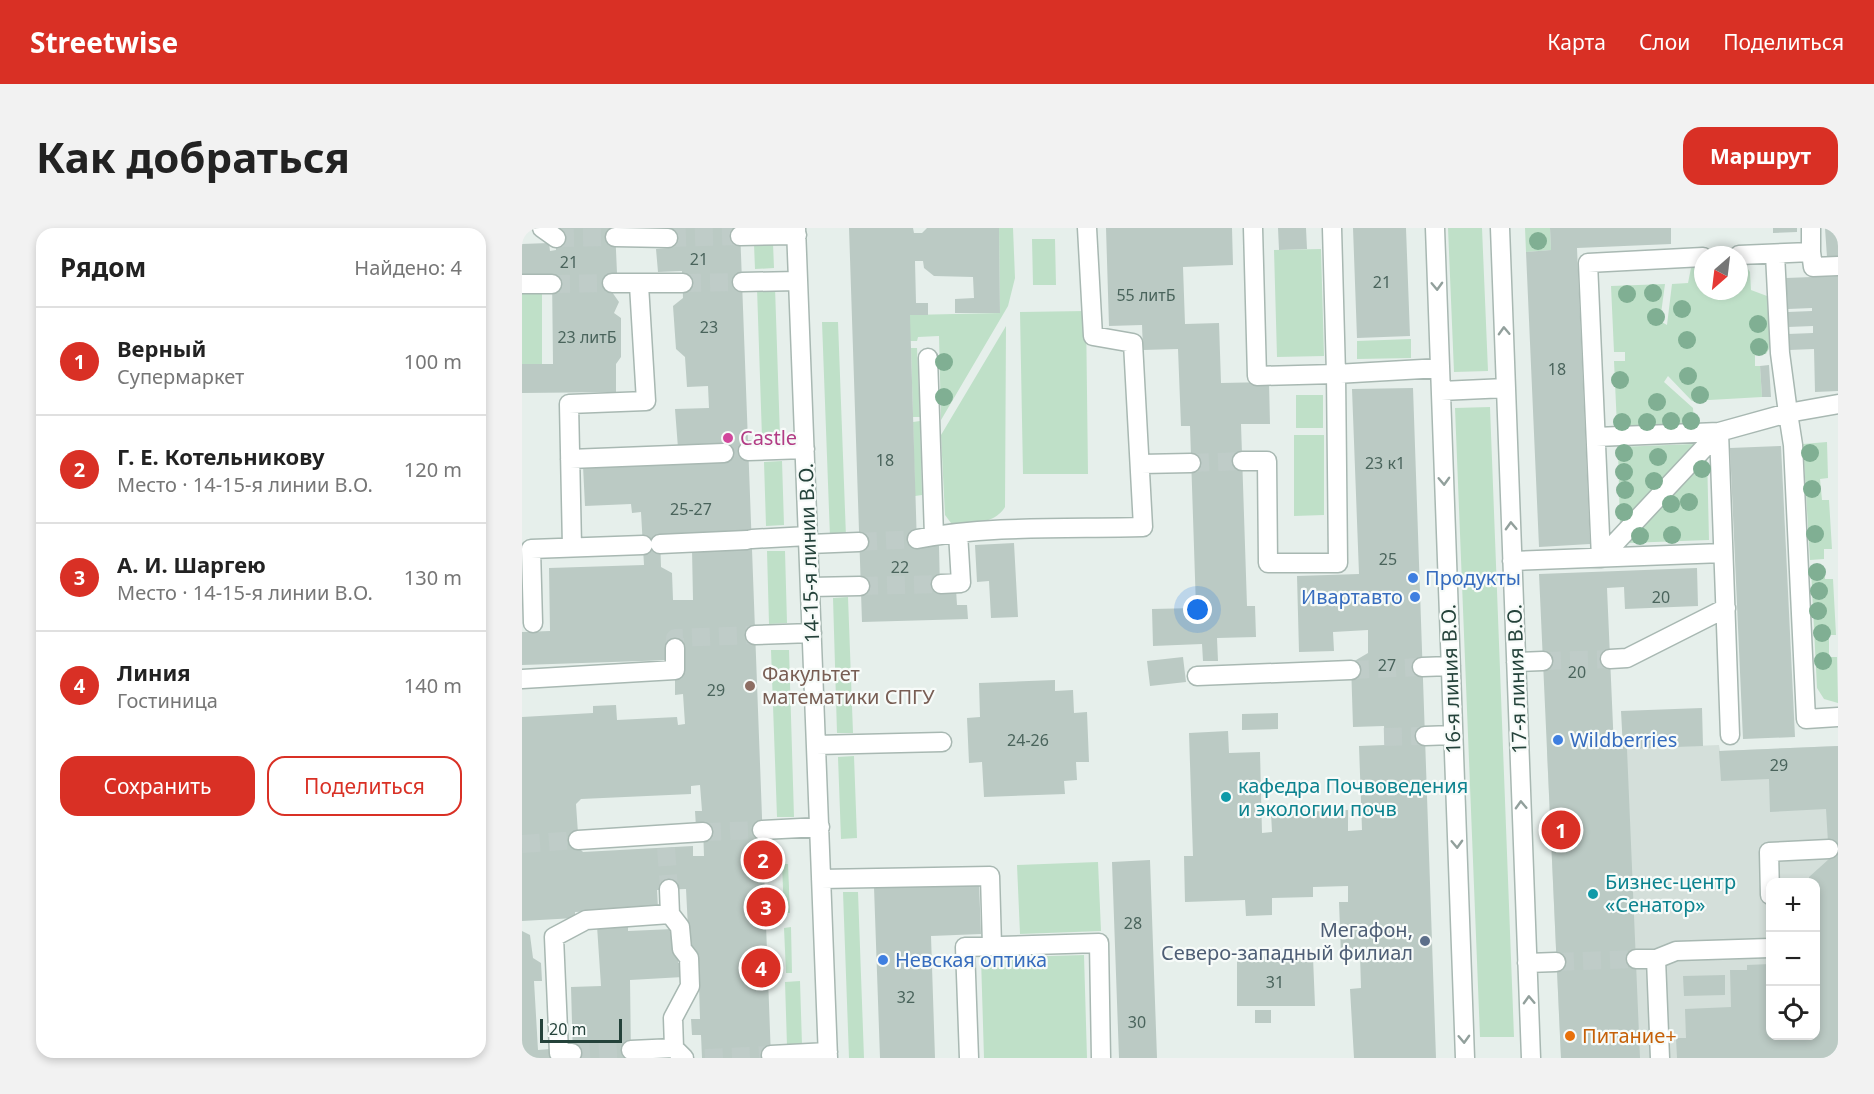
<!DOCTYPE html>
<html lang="ru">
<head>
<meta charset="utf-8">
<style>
	:root { --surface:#fff; --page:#f2f2f2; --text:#222; --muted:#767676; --line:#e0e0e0; --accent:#d93025 }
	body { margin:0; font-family:"Noto Sans",sans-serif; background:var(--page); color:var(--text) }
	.controls { position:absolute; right:18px; bottom:18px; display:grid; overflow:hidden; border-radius:12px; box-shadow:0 3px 9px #0003 }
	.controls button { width:54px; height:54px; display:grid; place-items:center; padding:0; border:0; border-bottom:2px solid var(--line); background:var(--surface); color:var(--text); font:30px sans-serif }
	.compass { position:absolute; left:1172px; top:18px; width:54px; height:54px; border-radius:50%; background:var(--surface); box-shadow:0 3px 9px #0003; rotate:208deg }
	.scale { position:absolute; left:18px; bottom:15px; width:82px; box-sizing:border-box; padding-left:6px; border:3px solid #24423a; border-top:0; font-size:16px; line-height:21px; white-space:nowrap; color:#24423a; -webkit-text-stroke:4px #f7fbf9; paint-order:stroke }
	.you { position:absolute; left:676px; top:382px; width:21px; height:21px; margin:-15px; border:4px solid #fff; border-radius:50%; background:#1a73e8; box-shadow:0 0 0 9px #1a73e833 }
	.badge { display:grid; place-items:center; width:39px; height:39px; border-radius:50%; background:var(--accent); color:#fff; font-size:20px; font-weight:700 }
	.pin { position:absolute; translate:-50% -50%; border:3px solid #fff; box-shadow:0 2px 6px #0006 }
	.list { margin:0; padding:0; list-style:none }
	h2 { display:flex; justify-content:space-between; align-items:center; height:78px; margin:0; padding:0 24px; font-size:26px }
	h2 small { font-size:20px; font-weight:400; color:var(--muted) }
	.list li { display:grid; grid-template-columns:39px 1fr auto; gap:18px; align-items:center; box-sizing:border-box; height:108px; padding:0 24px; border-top:2px solid var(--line) }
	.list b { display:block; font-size:22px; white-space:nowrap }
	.list p { margin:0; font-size:20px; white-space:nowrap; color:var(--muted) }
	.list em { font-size:20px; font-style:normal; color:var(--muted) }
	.actions { display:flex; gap:12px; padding:18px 24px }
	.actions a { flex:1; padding:14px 0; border:2px solid var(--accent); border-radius:18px; text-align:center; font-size:21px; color:var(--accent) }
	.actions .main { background:var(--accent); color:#fff }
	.icon { flex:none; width:33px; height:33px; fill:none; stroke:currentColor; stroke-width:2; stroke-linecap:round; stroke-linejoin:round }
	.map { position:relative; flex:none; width:1316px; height:830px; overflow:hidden; border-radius:18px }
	header { display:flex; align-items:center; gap:36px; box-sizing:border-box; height:84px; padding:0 30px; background:var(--accent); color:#fff }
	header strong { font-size:28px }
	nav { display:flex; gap:33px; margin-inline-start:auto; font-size:21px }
	.intro { display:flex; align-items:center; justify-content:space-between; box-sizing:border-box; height:144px; padding:0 36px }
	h1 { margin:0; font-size:42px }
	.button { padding:15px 27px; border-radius:18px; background:var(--accent); color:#fff; font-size:21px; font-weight:700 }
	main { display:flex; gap:36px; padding:0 36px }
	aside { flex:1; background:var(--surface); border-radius:18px; box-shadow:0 3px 9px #0003 }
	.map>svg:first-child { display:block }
	.built { fill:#d4dfda; fill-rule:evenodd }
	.green { fill:#bfe0c8 }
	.building { fill:#bbcac4; fill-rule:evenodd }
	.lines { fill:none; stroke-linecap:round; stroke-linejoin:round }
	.minor-tunnel { stroke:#bfccc8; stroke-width:18; stroke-dasharray:18 9; stroke-linecap:butt }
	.minor-casing { stroke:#a8b8b2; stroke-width:21 }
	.minor { stroke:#fff; stroke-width:18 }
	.tree { fill:#80af93 }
	.oneway { stroke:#92a09c }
	.hotel-dot { fill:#d1479c; stroke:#f7fbf9; stroke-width:2 }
	.shop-dot { fill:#3f7fe0; stroke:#f7fbf9; stroke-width:2 }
	.education-dot { fill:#8d6e63; stroke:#f7fbf9; stroke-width:2 }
	.culture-dot { fill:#0f9aa8; stroke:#f7fbf9; stroke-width:2 }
	.service-dot { fill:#5c6f8a; stroke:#f7fbf9; stroke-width:2 }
	.food-dot { fill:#e8710a; stroke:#f7fbf9; stroke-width:2 }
	.labels { text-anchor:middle; stroke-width:4.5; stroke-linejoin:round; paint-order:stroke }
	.number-label { font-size:16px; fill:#4a645c }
	.hotel-label { font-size:20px; fill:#b23c85; stroke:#f7fbf9; text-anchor:start }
	.street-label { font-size:20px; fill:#24423a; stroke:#f7fbf9 }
	.shop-label { font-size:20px; fill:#366cbe; stroke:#f7fbf9; text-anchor:start }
	.education-label { font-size:20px; fill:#785e54; stroke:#f7fbf9; text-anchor:start }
	.culture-label { font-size:20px; fill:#0d838f; stroke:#f7fbf9; text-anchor:start }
	.service-label { font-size:20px; fill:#4e5e75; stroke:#f7fbf9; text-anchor:end }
	.food-label { font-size:20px; fill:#c56008; stroke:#f7fbf9; text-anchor:start }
</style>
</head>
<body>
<header>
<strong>Streetwise</strong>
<nav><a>Карта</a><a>Слои</a><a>Поделиться</a></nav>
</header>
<div class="intro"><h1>Как добраться</h1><a class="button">Маршрут</a></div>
<main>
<aside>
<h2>Рядом<small>Найдено: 4</small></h2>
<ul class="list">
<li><span class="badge">1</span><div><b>Верный</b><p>Супермаркет</p></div><em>100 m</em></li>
<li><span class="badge">2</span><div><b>Г. Е. Котельникову</b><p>Место · 14-15-я линии В.О.</p></div><em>120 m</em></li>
<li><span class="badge">3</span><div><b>А. И. Шаргею</b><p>Место · 14-15-я линии В.О.</p></div><em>130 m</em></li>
<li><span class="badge">4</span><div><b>Линия</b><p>Гостиница</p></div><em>140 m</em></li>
</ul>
<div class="actions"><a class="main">Сохранить</a><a>Поделиться</a></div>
</aside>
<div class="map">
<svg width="1316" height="830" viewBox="0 0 1316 830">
	<rect width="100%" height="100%" fill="#e6efeb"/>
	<!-- built -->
	<path class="built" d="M1197 517 1198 523 1316 518V830H1039L1025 524ZM1248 654H1294V808H1248Z"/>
	<!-- green -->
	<path class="green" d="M477 0H491L493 50 486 78 419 192 417 108 396 109 395 113H388V87L478 85Z
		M926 0H960L966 143 932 144Z
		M1003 0H1028L1029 22 1004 24Z
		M510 11H533L534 57H511Z
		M251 15 252 40 233 41 232 16Z
		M799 21 802 128 755 129 752 22Z
		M1217 37 1224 38 1228 44 1229 62 1245 68 1248 119 1244 126 1233 127V138H1238L1240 169 1170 173 1146 148 1142 154 1171 180 1172 195 1095 199 1092 133H1103V124H1092L1089 58 1143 56 1138 93 1145 97 1150 56 1166 55 1169 40 1181 39V63H1217Z
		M253 59 258 209 240 210 235 60Z
		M20 62V136H0V63Z
		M564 83 566 246H501L498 84Z
		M300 94H316L324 309H308Z
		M484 98 483 279C473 296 447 297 429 295L423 287 419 207Z
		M889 111V130L835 131V113Z
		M389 120H395L398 189H391Z
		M774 167H801V200H774Z
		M968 179 992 809H958L933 180Z
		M398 193 400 267 393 268 391 194Z
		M772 207H802V287L772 288Z
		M1305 214 1306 250 1298 251 1300 272H1307L1310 321H1302V331L1288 332 1281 216Z
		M1172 216 1098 300 1096 219Z
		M1185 226 1187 312 1105 315Z
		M260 233 262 297 244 298 242 234Z
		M245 323H263L265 395 247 396Z
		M1303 341V351H1311L1314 407H1307V429H1315L1316 475 1302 471 1295 460 1289 342Z
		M326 369 331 505H315L311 370Z
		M249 422H267L272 589H255Z
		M332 528 335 610 319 611 316 529Z
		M576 634 579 703 498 706 495 637Z
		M260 636H266L268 685H262Z
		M321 664H336L342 830H327Z
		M269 699 270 745H264L262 700Z
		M562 727 565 830H462L459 730Z
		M278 753 280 817 265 818 263 754Z"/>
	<!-- building -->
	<path class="building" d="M34 0H93L95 45 90 46V64L97 74 92 85 99 90V129L94 136V164L0 165V136H31L30 46 0 47V16L27 15 28 23 34 22Z
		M146 0H218L249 830H180L179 807H170L169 791H178L176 725 167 720 164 661 135 662 136 680 53 684V690L0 693V489L71 485V478L94 477 95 492 155 489 156 497 163 496 161 466 153 467V450L160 449 158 420 150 432 0 437V404L28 403 27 340 122 337 119 284 110 285 109 276 63 278 61 238 156 220 153 181 187 180 186 158 165 159 163 129 154 121 151 78 161 70 160 43 136 44 134 21 147 20ZM138 309 170 321 171 372H151L150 345 139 339ZM178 557 180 583H173L174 599 181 598 182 628H171V618L61 624 57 620 54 576 59 571 169 566V558Z
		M327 0H391L392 5H400L405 0H477L478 85H433V71L452 70 451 49 412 48 402 40 401 33H393L394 75H406V87H388L395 318H417L418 361H434L435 377H445L446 391 340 394Z
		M584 0H710L711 37 661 39 663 96 697 95 699 155 747 154 748 196H719L725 378H733L734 409 695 410 696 433H681L680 416 631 418 630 381 674 380 668 198H659L656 121 621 122 620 97 587 98Z
		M756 0H784L785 21 757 22Z
		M831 0H884L888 108 835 110Z
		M1028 0H1149V16L1055 20 1068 316 1017 319 1004 24 1029 22Z
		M1251 0H1275V4L1251 5Z
		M1303 0H1316V29H1305Z
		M1316 48V163L1293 164 1292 121 1267 122 1266 106 1291 105V98L1266 99V84L1290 83V80L1266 81 1264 50Z
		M1247 137 1249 169H1240L1238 138Z
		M891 160 914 830H832L828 761 839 760 838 727 819 728 817 674H826V658L791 659V669L750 670V687L724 688 723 672 663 674 662 628H671L667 505 706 503 707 525 738 524 740 605 750 604 749 585 826 582V603L840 602 837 518 863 517 862 498 831 499 829 435 846 425V402L811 404 812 423 777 424 775 348 837 346 830 161Z
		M1259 218 1273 509 1221 511 1208 220Z
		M492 315 496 389 469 390 467 353 455 354 453 317Z
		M1175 340 1176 378 1103 381 1102 359 1085 360 1092 521H1101L1099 483 1180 480 1181 518 1105 521 1118 830H1039L1017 346Z
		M661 429 664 454 628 458 625 433Z
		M533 452V463L551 462 552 485 565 484 567 534H554L555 552 542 553 543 566 462 569 460 534 447 535 445 490 458 489 457 455Z
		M756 485V501L720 502V486Z
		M1316 518V830H1155L1154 810H1164L1163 781 1209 779 1208 742H1225V737L1248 736V808H1294V654H1287V649L1307 631 1304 581 1248 584 1247 551 1199 553 1197 523Z
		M628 632 635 830H597L590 634Z
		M457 655 459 706 409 708 413 830H358L352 659Z
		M106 696V703L151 701 153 727H156V735H160L161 749 108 752 109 830H51L49 759 79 758 75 698Z
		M0 703 8 707 11 730 19 735 20 753H12L16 822 28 821V830H0Z
		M715 728 791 729 793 778H715Z
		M1203 747V767L1162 768 1161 748Z
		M733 782H749V795H733Z"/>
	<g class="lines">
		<!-- minor-tunnel -->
		<path class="minor-tunnel" d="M34 10 93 9
			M146 10 218 8
			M161 55 220 54
			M30 56 90 55
			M669 235 720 233
			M337 314 395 311
			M338 358 419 356
			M153 420V410L233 407
			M1021 433 1088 431
			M829 442 900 439
			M862 509 903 508
			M181 604 240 602
			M0 616 56 612
			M144 620 147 661
			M1034 734 1114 731
			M50 825 109 822
			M183 830 249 827"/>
		<!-- minor casing -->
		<g class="minor-casing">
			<path id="minor" d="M20 0 34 10
				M274 0 306 830
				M810 0 814 146 918 140
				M913 0 943 830
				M978 0 1009 830
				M218 8 275 7
				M93 9 146 10
				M1289 24 1291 39 1316 38
				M1253 26 1258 125 1266 185 1316 176
				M1217 27 1289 24V0
				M220 54 276 53
				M90 55H161
				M0 56H30
				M406 130 412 308
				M919 163 984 160
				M1197 204 1208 507
				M1074 209 1197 204 1266 185 1271 217 1284 491 1316 489
				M226 223 283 221
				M48 231 202 225
				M720 233H745L746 335H816L814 146 735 148 731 0
				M619 236 669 235
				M230 311 286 308
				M395 311C468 297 547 301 621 299L611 115 571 108 565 0
				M138 316 225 312
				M287 316 337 314
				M50 319 47 176 124 173 117 57
				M1079 330 1066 35 1181 29
				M1079 330 1197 204
				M990 333 1201 325
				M419 356 439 355 436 305
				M288 359 338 358
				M11 395 9 321 121 317
				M233 407 290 405
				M1088 431 1105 430 1204 380
				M994 434 1021 433
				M900 439 929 438
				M675 448 829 442
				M0 451 153 442V420
				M903 508 931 507
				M294 517 420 514
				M240 602 298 599
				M56 612 181 604
				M299 651 468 648 470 718
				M147 661 148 686 158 699 160 721 167 730 168 758 151 790 152 820
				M1248 667 1247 624 1307 621
				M1114 731H1134L1154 723 1248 720
				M1134 731 1138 830
				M1005 735 1034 734
				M109 822 152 820 162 830
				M50 825H37L32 709 64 692 148 686
				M249 827 306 824
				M447 830 443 719 577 715 579 830"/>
		</g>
		<!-- minor -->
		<use href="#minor" class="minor"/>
	</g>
	<!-- trees -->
	<g class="tree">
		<circle cx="1016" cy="13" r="9"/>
		<circle cx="1131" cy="65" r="9"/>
		<circle cx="1105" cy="66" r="9"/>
		<circle cx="1160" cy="81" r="9"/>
		<circle cx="1134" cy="89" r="9"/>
		<circle cx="1236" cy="96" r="9"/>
		<circle cx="1165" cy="112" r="9"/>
		<circle cx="1237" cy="119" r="9"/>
		<circle cx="422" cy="134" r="9"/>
		<circle cx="1166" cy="148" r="9"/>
		<circle cx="1098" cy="152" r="9"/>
		<circle cx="1178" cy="167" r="9"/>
		<circle cx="422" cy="169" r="9"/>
		<circle cx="1135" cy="174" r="9"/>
		<circle cx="1149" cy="193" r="9"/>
		<circle cx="1169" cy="193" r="9"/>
		<circle cx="1100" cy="194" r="9"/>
		<circle cx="1125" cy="194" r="9"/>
		<circle cx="1102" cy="225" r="9"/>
		<circle cx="1288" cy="225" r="9"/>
		<circle cx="1136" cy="229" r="9"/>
		<circle cx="1180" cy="241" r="9"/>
		<circle cx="1102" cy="244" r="9"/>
		<circle cx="1132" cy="253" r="9"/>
		<circle cx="1290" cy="261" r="9"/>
		<circle cx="1103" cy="262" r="9"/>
		<circle cx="1167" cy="274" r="9"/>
		<circle cx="1149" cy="276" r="9"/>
		<circle cx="1102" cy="284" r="9"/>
		<circle cx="1293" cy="306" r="9"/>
		<circle cx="1150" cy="307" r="9"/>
		<circle cx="1118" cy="308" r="9"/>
		<circle cx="1295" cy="344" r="9"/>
		<circle cx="1297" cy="363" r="9"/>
		<circle cx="1296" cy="383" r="9"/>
		<circle cx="1300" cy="405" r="9"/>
		<circle cx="1301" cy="433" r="9"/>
	</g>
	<!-- one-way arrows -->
	<defs><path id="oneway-chevron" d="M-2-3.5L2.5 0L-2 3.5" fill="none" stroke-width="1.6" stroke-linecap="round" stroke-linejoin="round" transform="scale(1.5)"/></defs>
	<g class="oneway">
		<use href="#oneway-chevron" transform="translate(915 58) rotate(88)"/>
		<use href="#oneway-chevron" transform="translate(982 103) rotate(-92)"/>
		<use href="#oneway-chevron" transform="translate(922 253) rotate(88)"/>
		<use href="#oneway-chevron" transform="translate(989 298) rotate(-92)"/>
		<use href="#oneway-chevron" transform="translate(999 577) rotate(-92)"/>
		<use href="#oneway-chevron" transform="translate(935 616) rotate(88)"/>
		<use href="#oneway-chevron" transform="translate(1007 772) rotate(-92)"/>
		<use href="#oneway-chevron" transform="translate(942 811) rotate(88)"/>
	</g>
	<!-- markers -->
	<circle class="hotel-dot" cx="206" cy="210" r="6"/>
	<g class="shop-dot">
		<circle cx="891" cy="350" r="6"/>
		<circle cx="893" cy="369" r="6"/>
		<circle cx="1036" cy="512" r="6"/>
		<circle cx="361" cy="732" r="6"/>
	</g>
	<circle class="education-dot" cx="228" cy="458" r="6"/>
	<g class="culture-dot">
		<circle cx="704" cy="569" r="6"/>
		<circle cx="1071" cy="666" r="6"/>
	</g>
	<circle class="service-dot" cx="903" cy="713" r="6"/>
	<circle class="food-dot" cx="1048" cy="808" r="6"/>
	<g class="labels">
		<!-- number labels -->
		<g class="number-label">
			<text x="177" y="37">21</text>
			<text x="47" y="40">21</text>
			<text x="860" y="60">21</text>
			<text x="624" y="73">55 литБ</text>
			<text x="187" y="105">23</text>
			<text x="65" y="115">23 литБ</text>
			<text x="1035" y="147">18</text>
			<text x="363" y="238">18</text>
			<text x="863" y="241">23 к1</text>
			<text x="169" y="287">25-27</text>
			<text x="866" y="337">25</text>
			<text x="378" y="345">22</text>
			<text x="1139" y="375">20</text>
			<text x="865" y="443">27</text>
			<text x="1055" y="450">20</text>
			<text x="194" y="468">29</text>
			<text x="506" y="518">24-26</text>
			<text x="1257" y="543">29</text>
			<text x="611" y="701">28</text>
			<text x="753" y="760">31</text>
			<text x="384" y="775">32</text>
			<text x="615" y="800">30</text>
		</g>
		<!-- hotel labels -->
		<g class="hotel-label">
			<text x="218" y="217">Castle</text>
		</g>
		<!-- street labels -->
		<g class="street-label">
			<text transform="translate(287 325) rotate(-92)" y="7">14-15-я линии В.О.</text>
			<text transform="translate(929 451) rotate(-92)" y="7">16-я линия В.О.</text>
			<text transform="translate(995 451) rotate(-92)" y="7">17-я линия В.О.</text>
		</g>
		<!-- shop labels -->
		<g class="shop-label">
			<text x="903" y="357">Продукты</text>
			<text x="881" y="376" text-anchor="end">Ивартавто</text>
			<text x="1048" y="519">Wildberries</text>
			<text x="373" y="739">Невская оптика</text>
		</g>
		<!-- education labels -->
		<g class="education-label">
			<text x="240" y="453">Факультет<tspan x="240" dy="23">математики СПГУ</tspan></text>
		</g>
		<!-- culture labels -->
		<g class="culture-label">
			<text x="716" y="565">кафедра Почвоведения<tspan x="716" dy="23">и экологии почв</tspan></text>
			<text x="1083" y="661">Бизнес-центр<tspan x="1083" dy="23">«Сенатор»</tspan></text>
		</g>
		<!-- service labels -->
		<g class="service-label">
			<text x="891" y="709">Мегафон,<tspan x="891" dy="23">Северо-западный филиал</tspan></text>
		</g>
		<!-- food labels -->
		<g class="food-label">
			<text x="1060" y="815">Питание+</text>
		</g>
	</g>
</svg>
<div class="controls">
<button>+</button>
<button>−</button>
<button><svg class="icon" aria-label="locate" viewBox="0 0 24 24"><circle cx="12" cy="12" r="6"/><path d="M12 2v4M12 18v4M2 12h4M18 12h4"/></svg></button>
</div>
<svg class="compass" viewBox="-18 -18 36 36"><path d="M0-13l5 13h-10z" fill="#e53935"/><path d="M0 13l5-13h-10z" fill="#767676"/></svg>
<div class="scale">20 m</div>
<div class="you"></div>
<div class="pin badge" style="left:1039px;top:602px">1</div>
<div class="pin badge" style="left:241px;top:632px">2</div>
<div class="pin badge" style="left:244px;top:679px">3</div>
<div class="pin badge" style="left:239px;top:740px">4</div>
</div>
</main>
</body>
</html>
